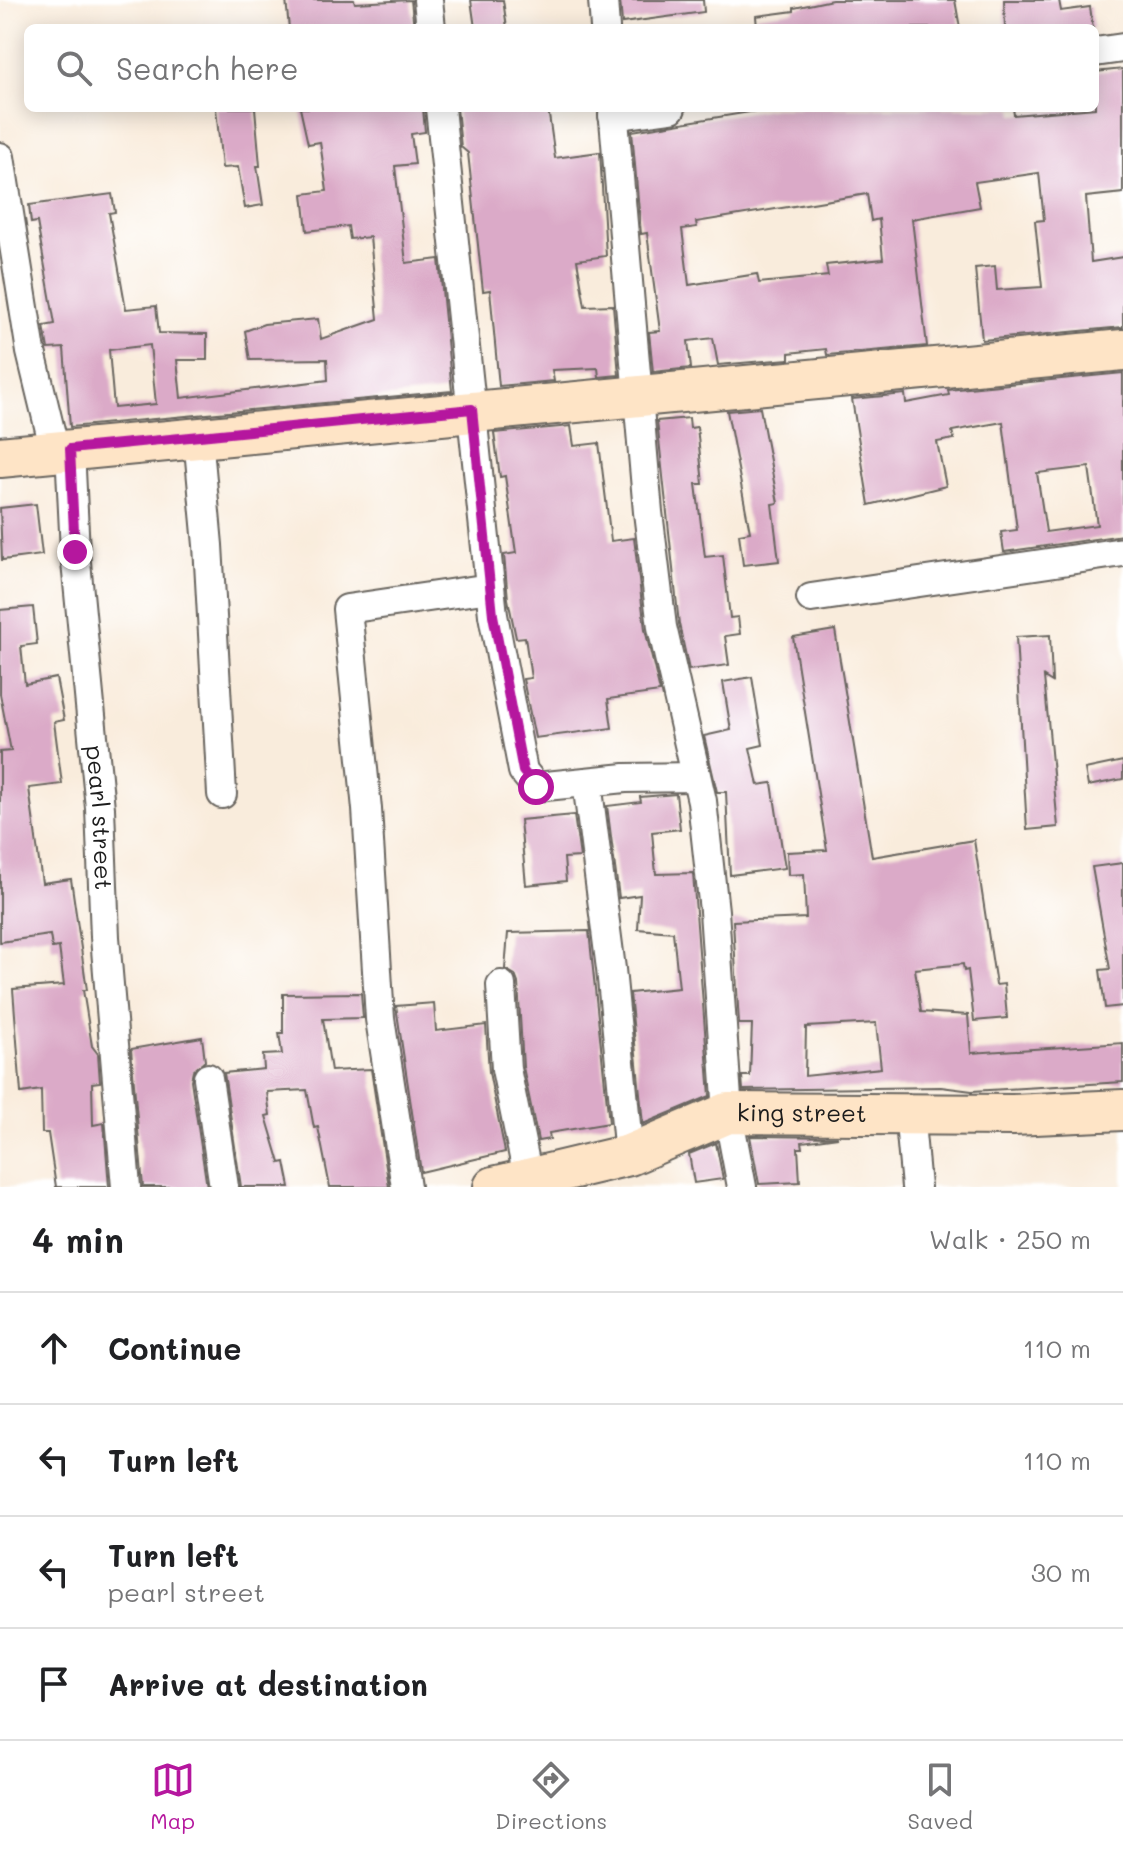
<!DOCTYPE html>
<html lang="en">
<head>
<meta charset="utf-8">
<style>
	:root { --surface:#fff; --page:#f6f6f6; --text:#202124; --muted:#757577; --line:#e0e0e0; --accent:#b5179e }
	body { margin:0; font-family:Mali,sans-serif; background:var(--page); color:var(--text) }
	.stop { position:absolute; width:24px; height:24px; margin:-18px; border:6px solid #b5179e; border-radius:50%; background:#fff }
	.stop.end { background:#b5179e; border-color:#fff; box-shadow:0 2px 8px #0008 }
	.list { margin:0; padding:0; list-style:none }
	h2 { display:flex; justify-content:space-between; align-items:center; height:104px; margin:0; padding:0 32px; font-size:34px }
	h2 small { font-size:26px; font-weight:400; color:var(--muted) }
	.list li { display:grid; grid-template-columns:52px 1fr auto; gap:24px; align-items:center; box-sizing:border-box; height:112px; padding:0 32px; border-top:2px solid var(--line) }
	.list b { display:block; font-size:30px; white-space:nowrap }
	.list p { margin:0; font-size:26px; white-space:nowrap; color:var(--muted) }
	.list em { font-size:26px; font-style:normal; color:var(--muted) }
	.icon { flex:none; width:44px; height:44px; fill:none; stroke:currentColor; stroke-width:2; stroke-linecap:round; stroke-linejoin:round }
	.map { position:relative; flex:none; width:1123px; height:1187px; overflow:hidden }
	.search { position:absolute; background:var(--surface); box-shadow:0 4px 20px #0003; left:24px; right:24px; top:24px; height:88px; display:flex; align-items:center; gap:20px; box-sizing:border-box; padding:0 28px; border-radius:12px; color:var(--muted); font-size:30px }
	.sheet { height:552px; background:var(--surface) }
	nav { display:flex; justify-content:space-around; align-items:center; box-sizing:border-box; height:112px; border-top:2px solid var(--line); background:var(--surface); font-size:22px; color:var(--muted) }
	nav a { display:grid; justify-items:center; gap:4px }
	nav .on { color:var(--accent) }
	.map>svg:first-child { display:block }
	.building { fill:#dbaac8; fill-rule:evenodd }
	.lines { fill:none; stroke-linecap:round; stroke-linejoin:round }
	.street-casing { stroke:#69655f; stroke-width:32 }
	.secondary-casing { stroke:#69655f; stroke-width:44 }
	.street { stroke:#fff; stroke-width:28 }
	.secondary { stroke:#fee4c6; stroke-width:40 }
	.route { stroke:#b5179e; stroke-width:10 }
	.labels { text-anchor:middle; stroke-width:7; stroke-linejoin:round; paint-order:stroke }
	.street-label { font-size:24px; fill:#1c1c1c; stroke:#fff }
</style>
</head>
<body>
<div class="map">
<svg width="1123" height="1187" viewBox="0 0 1123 1187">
	<rect width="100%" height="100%" fill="#fff"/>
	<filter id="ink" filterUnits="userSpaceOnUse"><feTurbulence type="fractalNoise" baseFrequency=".0125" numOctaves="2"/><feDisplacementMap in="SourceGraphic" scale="16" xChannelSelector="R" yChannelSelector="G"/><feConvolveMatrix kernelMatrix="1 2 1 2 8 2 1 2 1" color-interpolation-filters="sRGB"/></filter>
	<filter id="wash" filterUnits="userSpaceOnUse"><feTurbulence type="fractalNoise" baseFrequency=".006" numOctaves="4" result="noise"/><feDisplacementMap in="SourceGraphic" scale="32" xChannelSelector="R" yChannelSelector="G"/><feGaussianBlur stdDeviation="1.8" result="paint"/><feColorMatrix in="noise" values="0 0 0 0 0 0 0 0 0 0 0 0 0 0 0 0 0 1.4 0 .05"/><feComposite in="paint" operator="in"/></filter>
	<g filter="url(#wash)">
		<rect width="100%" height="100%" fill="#f9ecdc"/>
		<g id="blocks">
			<!-- building -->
			<path class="building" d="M286 0H354L355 3 411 0 414 28H289Z
				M471 0H503L507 28H475Z
				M620 0H703L704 12 622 23Z
				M832 0H955L960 28H757L756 16 794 11V8Z
				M1004 0H1059L1061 11 1090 7 1093 28H1005Z
				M1123 69V193L1086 197 1091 262 1123 257V327L982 340 975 268 995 266 997 290 1042 287 1035 221 1044 220 1039 173 975 182 980 207 912 219 927 346 827 355 826 349 789 353V359L718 365 713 338 688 341 691 368 653 372 649 332 660 331 647 233 641 234 632 131 774 108H1013L1014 115 1095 108V72ZM867 194 871 221 879 219 883 259 826 265 828 276 759 283 757 274 689 285 682 229 697 227 696 222Z
				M216 108H255L260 166H257L263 205 245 208 238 167 222 168Z
				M300 108H423L425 132 411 134 415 164 395 166 406 263 439 259 452 391 70 427 64 348 48 349 44 326 55 324 37 222 31 223 29 205 112 194 115 212 109 213 126 309 156 306 159 333 207 334V360H177L181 398 328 380 327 359 250 360 245 331 264 324 318 319 321 339 378 319 370 237 350 239 348 226 307 231 303 194 327 191 320 142 308 144ZM150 345 156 404 114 408 109 350Z
				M457 108H548L555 158 600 152 606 256 577 260 585 306 613 305 619 375 599 377 598 368 552 370 554 381 499 386 490 290 483 291 468 153 461 147Z
				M1123 373V535L1004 552 1001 532 1017 530 1003 422 952 431 954 439 937 442 946 486 869 505 852 399 905 394 906 403 949 395 948 390ZM1089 467 1097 525 1046 532 1037 473Z
				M760 408 778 503 772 504 779 561 743 565 739 534 750 532 727 411Z
				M689 418 690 428 697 427 703 484H696L705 557 723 555 730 618 738 617 740 634 725 636 729 665 689 670 679 624 657 421Z
				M571 426 574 446 599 443 611 541 634 538 645 629 660 692 608 699 612 728 535 738 523 679 531 678 525 637 516 638 508 599 504 555 516 553 505 476 500 477 494 433Z
				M36 504 42 555 2 560 0 508Z
				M33 607 37 644 21 646 25 684 56 678 64 720 54 722 62 784 29 788 42 883 71 879 87 990H83L92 1046 98 1054 100 1082 92 1083 93 1125 104 1123 109 1187H56L48 1133H42L41 1090 21 1093 13 989 64 985 59 947 52 948 50 935 0 942V752L11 751 0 694V610Z
				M835 630 872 857 974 840 996 985 1004 984 1007 1018 974 1021 968 970 964 971 963 964 915 969 921 1012 968 1015 971 1053 1123 1043V1082L972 1091 941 1087 743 1090 742 1076H750L752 1024H739L733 921 806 918 804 874 788 875 787 852 827 850 793 637ZM876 1023 881 1068 805 1076 806 1027Z
				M1050 635 1052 682 1044 677 1058 827 1027 830 1016 637Z
				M752 677 763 745 750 748 758 785 772 783 785 868 730 875 726 792H717L704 736 731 730 723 682Z
				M1123 761V779L1088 786 1085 769Z
				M676 794 680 829 652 832 656 874 693 873 710 1096 643 1124 630 993 679 988 673 932 638 929 640 895 619 898 607 806 641 802 640 797Z
				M574 815 580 857 564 858 566 881 526 885 520 820Z
				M1123 863V1006L1105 1008 1100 970 1110 969 1092 867Z
				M589 931 609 1123 549 1133 550 1139 538 1141 523 1067 518 983 515 975 505 969 508 933Z
				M361 993 363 1018 323 1019 331 1071 371 1069 389 1187H330L318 1127 314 1128 307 1090 267 1092 270 1115 266 1116 280 1163 285 1162 290 1187H241L224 1073 264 1069 263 1055 282 1054 279 1033H283V994Z
				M434 1003 436 1031 486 1025 489 1072 505 1152 421 1172 396 1006Z
				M202 1037 205 1061 193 1071 191 1080 207 1187H143L131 1049Z
				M750 1136 838 1137 802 1142 803 1148H798L800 1182 759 1184Z
				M716 1143 723 1179 694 1183 689 1154Z"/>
		</g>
	</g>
	<g filter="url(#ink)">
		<use href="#blocks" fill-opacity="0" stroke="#69655f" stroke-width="2"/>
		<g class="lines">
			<!-- street casing -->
			<g class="street-casing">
				<g id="street">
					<path d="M428 0 431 28"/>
					<path d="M603 0 605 28"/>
					<path d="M1095 52 1123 48"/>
					<path d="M440 108 493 615 523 771 536 787 625 778 696 777"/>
					<path d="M613 108 648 512 662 627 702 801 714 911 728 1113 742 1187"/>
					<path d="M613 116 671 108"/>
					<path d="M0 157 31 352 55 451"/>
					<path d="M198 437 208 545 222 794"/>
					<path id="s1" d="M70 449 75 552 100 808 105 937 126 1187"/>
					<path d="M811 598 1123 552"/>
					<path d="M587 782 611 969 629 1155"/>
					<path d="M501 985 506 1069 530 1187"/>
					<path d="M208 1078 224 1187"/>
					<path d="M909 1112 916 1187"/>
					<path d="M406 1187 380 1019 367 809 347 609 490 588"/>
				</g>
			</g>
			<!-- secondary casing -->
			<g class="secondary-casing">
				<g id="secondary">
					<path d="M0 457 1123 350"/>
					<path id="s2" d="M494 1187 629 1155 728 1113 1013 1115 1123 1110"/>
				</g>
			</g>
			<!-- street -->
			<use href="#street" class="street"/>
			<!-- secondary -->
			<use href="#secondary" class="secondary"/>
		</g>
	</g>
	<g class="lines" filter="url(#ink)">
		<!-- route -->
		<path class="route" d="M75 552 70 449 472 409 493 615 523 771 536 787"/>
	</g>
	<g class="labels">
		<!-- street labels -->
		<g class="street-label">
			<text dy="8" stroke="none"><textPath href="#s1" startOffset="370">pearl street</textPath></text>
			<text dy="8" stroke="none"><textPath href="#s2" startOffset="320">king street</textPath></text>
		</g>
	</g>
</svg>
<div class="stop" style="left:536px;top:787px"></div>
<div class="stop end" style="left:75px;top:552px"></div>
<div class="search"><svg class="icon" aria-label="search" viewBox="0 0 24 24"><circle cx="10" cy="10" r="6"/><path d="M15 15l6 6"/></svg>Search here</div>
</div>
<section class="sheet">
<h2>4 min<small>Walk · 250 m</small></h2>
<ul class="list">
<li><svg class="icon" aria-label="ahead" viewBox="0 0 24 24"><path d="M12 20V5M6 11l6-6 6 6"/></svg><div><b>Continue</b></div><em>110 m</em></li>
<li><svg class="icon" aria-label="left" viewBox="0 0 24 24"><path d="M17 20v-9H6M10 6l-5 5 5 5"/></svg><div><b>Turn left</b></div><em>110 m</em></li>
<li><svg class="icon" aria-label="left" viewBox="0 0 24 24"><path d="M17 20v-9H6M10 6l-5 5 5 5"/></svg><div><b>Turn left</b><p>pearl street</p></div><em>30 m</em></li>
<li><svg class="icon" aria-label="arrive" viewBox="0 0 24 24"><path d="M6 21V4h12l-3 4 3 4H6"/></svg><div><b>Arrive at destination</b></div></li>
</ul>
</section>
<nav>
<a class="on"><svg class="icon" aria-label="map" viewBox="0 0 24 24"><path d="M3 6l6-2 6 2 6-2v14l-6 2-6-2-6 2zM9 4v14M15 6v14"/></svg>Map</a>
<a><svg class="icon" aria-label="directions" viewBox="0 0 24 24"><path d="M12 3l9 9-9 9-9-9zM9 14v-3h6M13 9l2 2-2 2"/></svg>Directions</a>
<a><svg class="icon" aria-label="saved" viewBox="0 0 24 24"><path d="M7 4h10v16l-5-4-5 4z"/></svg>Saved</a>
</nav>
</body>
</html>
